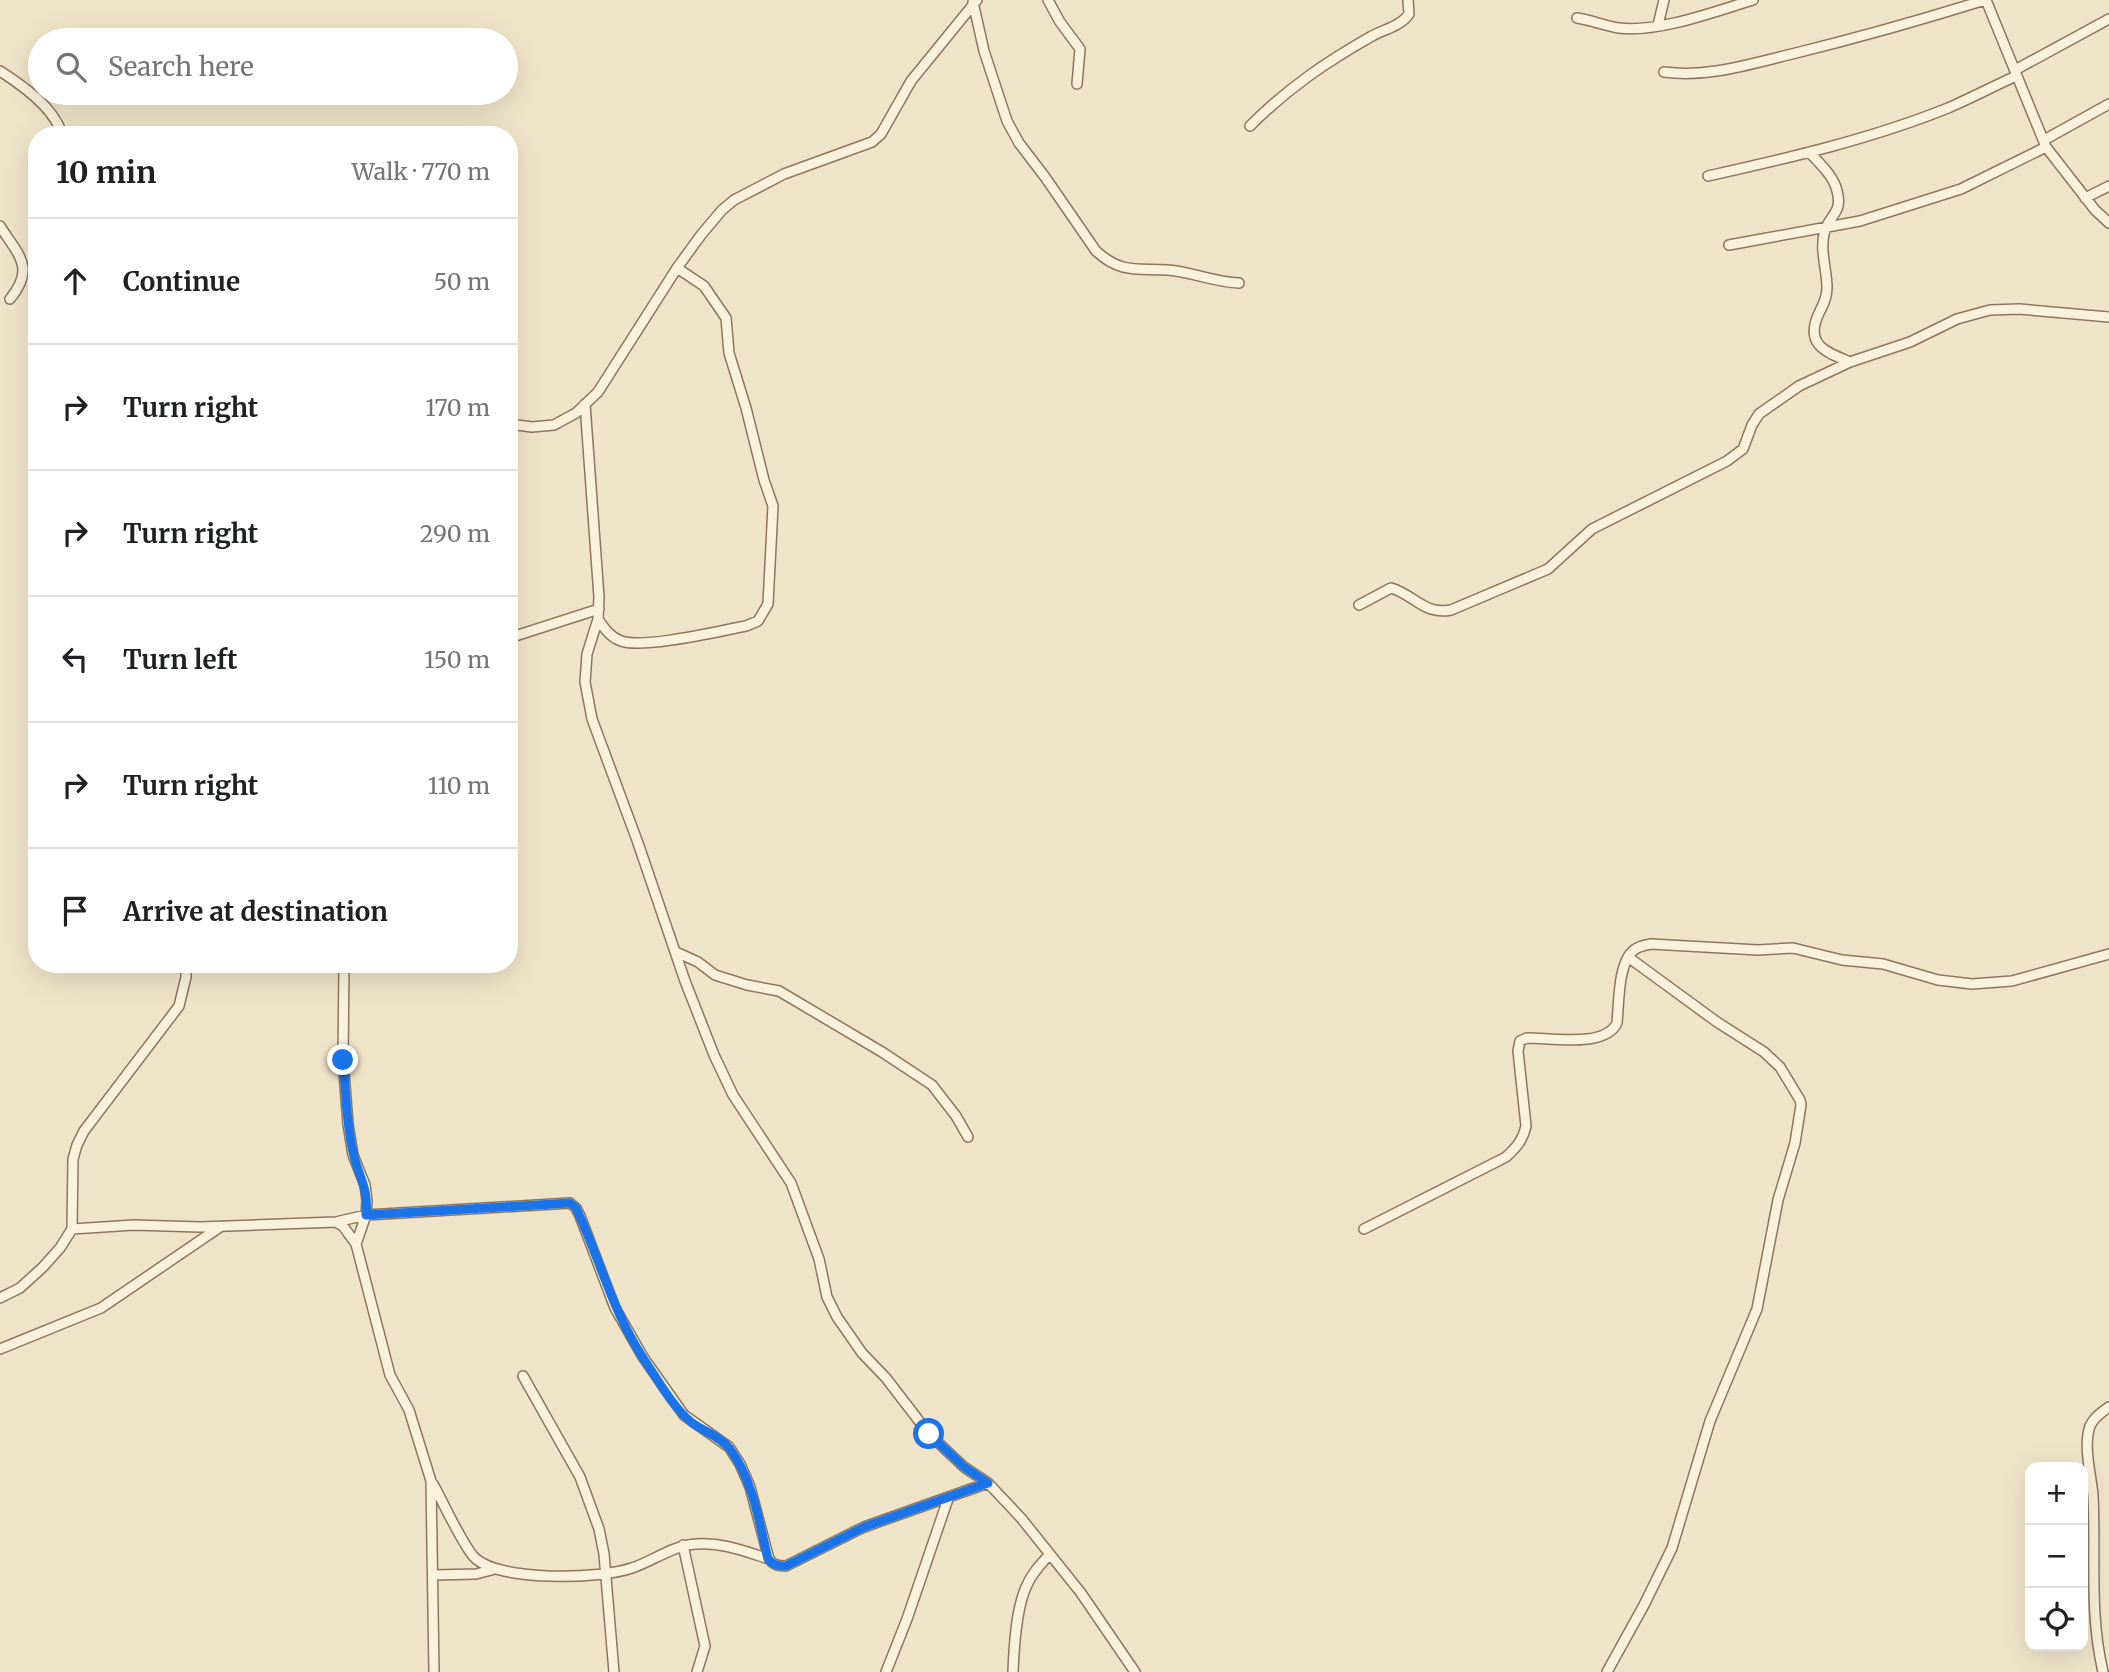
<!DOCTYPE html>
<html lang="en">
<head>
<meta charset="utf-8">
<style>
	:root { --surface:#fff; --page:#f6f6f6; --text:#202124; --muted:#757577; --line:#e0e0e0 }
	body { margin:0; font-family:Merriweather,serif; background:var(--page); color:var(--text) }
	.controls { position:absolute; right:21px; bottom:21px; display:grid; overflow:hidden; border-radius:14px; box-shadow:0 7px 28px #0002 }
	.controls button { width:63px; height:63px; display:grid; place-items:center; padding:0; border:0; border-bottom:2px solid var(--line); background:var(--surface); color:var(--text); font:35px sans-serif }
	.stop { position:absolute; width:21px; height:21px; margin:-16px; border:5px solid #1a73e8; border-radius:50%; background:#fff }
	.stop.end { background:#1a73e8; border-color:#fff; box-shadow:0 2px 7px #0008 }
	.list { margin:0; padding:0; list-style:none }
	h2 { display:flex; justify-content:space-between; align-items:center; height:91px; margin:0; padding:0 28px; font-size:30px }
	h2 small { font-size:23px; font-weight:400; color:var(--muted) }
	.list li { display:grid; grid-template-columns:46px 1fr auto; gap:21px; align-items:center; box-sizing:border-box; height:126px; padding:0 28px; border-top:2px solid var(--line) }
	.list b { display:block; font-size:26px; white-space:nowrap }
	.list em { font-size:23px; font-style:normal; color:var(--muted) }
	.icon { flex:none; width:38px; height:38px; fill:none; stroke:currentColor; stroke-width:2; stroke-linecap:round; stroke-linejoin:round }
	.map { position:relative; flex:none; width:2109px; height:1672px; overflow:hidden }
	.search { position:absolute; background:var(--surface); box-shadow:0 7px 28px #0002; left:28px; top:28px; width:490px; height:77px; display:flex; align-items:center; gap:18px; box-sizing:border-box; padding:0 24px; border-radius:38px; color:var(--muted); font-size:26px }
	.panel { position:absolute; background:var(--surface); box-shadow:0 7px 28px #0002; left:28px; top:126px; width:490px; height:847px; border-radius:28px }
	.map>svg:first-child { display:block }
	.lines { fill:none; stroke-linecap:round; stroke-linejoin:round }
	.minor-casing { stroke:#8d765c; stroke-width:12 }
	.minor { stroke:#faf1dc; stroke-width:9 }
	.route { stroke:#1a73e8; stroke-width:9 }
</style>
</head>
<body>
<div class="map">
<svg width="2109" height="1672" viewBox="0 0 2109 1672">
	<rect width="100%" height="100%" fill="#f0e4c8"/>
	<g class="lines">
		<!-- minor casing -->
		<g class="minor-casing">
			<path id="minor" d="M1048 0 1060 22 1080 49 1077 84
				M1986 0 2046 147 2095 210 2109 223
				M973 2 984 51 1007 121 1019 143 1045 177 1096 251C1121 274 1137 268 1168 270 1192 272 1214 282 1239 283
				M1577 18C1591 20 1605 26 1619 28 1658 33 1716 11 1753 0
				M1658 25 1664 0
				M2015 70 2109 19
				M0 71C22 85 55 108 62 135
				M1664 72C1708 78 1750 64 1792 54 1857 38 1921 20 1985 0
				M1250 126C1288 88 1326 62 1372 36 1385 29 1401 26 1409 14L1408 0
				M2044 140 2109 104
				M1809 152C1819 163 1834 176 1837 191 1843 212 1830 215 1825 230 1819 250 1827 268 1827 288 1827 298 1823 305 1819 313 1804 345 1826 352 1850 362
				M1708 176C1789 158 1871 139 1948 108 1971 98 1994 86 2016 76
				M2085 198 2109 186
				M0 226C18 255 36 267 10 299
				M1729 245 1860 221 1961 189 2046 147
				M585 404 599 597 598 619 587 654 585 682 592 719 638 843 685 981 714 1055 733 1095 791 1183 819 1259 827 1297 837 1317 862 1353 886 1378 929 1434 964 1467 988 1483 1021 1518 1081 1593 1135 1672
				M509 424 532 427 554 425 576 413 598 392 677 268 701 235 722 210 734 200 784 174 872 142 881 134 911 81 977 0
				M1359 605 1391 588C1415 595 1423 615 1451 610L1548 569 1592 529 1727 461 1743 449 1752 425 1759 414 1799 386 1850 362 1910 342 1957 319 1990 310 2019 309 2109 317
				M598 619C604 628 610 637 621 641 644 649 719 631 746 626L758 621 768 604 773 506 764 480 746 408 729 353 726 318 704 286 677 268
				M509 638 599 609
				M676 952 698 962 715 975 747 985 779 991 882 1052 932 1085 956 1116 968 1137
				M344 964 343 1060 348 1124 353 1155 365 1185 367 1201 366 1215 356 1244
				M336 1222 343 1226 356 1244 390 1375 409 1410 431 1481 434 1672
				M72 1229 134 1225 200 1227 336 1222 366 1215 570 1203 576 1208 580 1216 615 1308 643 1357 684 1415 729 1447 740 1464 750 1487 769 1559C774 1565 777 1566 786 1566L864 1527 988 1483
				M1364 1229 1506 1157C1516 1148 1523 1140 1526 1126L1518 1051 1520 1041 1527 1038C1552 1038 1605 1048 1617 1023 1619 1003 1618 962 1634 950 1639 946 1645 945 1651 944L1758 950 1793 948 1842 960 1883 964 1938 980 1972 984 2012 981 2109 954
				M0 1298 20 1288 43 1267 60 1248 72 1229 73 1159 77 1145 84 1131 179 1006 186 977V964
				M0 1349 101 1308 220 1227
				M523 1376 580 1477 599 1529 604 1554 614 1672
				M433 1484C442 1500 464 1548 475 1558 501 1582 600 1579 632 1568 653 1561 674 1545 696 1544 722 1542 744 1551 769 1559
				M683 1545 705 1646 697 1672
				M434 1575 476 1574 495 1569
				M886 1672 907 1619 948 1499
				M1013 1672C1014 1647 1016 1607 1027 1585 1032 1573 1041 1564 1050 1554
				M1607 1672 1644 1605 1672 1548 1710 1421 1757 1309 1778 1200 1795 1143 1801 1105 1800 1100 1780 1067 1764 1052 1717 1022 1628 957
				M2103 1672C2089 1612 2096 1556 2093 1495 2091 1474 2083 1446 2090 1426 2094 1417 2102 1412 2109 1407"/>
		</g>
		<!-- minor -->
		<use href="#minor" class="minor"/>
	</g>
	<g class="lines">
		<!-- route -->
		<path class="route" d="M343 1060C346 1091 346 1122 353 1152 358 1176 369 1188 366 1215L570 1203 576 1208C600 1259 612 1310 643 1358 656 1377 674 1409 691 1422 704 1432 720 1436 730 1449 753 1480 759 1522 768 1559 774 1565 777 1566 786 1566L864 1527 988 1483 964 1467 929 1434"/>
	</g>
</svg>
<div class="controls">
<button>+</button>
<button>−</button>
<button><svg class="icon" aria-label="locate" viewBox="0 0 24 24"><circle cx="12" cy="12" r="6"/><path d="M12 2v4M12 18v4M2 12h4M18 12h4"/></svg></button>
</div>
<div class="stop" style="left:929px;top:1434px"></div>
<div class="stop end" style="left:343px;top:1060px"></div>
<div class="search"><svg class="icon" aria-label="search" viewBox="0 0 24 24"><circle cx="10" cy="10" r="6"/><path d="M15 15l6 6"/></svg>Search here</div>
<section class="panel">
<h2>10 min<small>Walk · 770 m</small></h2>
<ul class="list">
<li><svg class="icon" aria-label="ahead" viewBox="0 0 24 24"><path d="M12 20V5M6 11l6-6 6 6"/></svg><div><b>Continue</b></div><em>50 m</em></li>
<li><svg class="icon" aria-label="right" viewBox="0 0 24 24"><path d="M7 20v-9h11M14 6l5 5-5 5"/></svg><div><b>Turn right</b></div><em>170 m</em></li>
<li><svg class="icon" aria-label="right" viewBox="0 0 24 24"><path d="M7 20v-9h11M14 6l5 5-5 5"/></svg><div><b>Turn right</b></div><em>290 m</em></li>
<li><svg class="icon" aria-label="left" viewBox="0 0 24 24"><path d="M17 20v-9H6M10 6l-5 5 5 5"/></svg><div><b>Turn left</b></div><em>150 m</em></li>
<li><svg class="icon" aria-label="right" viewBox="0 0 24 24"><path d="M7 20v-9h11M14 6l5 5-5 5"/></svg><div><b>Turn right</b></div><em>110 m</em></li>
<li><svg class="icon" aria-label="arrive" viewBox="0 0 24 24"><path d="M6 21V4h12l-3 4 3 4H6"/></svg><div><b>Arrive at destination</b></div></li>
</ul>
</section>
</div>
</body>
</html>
